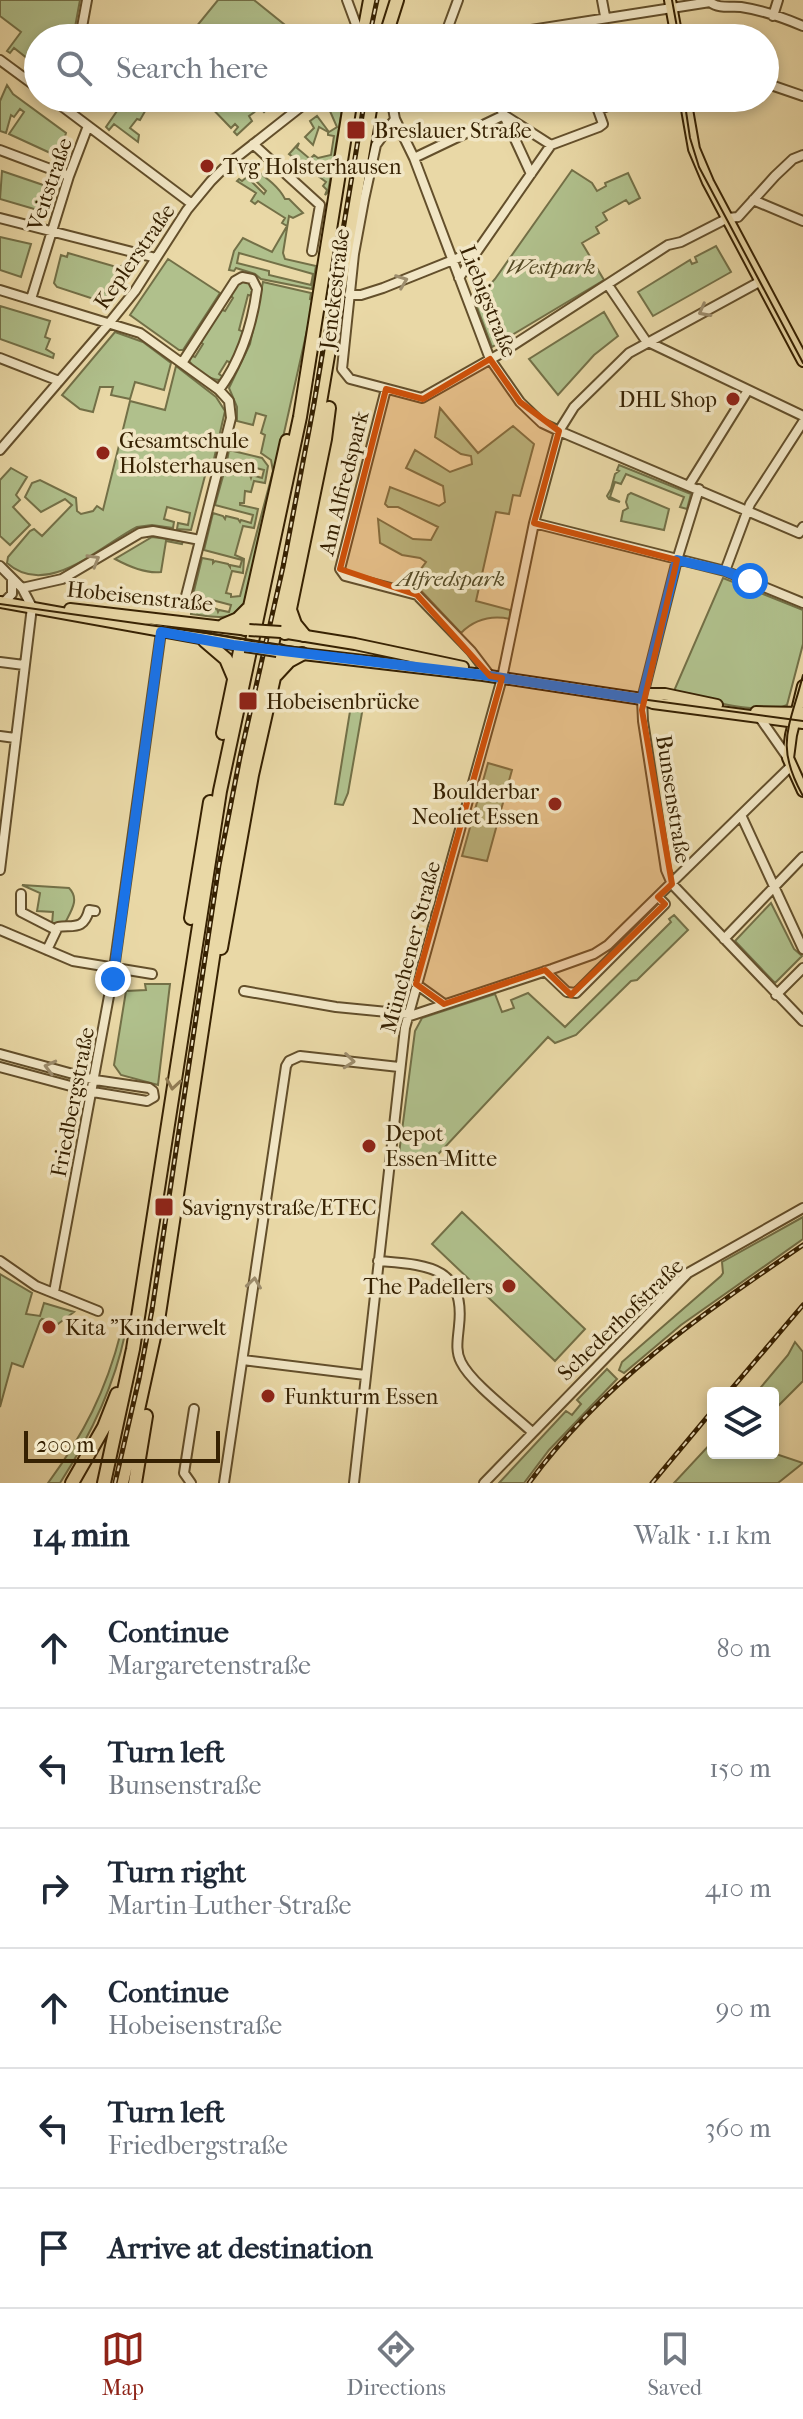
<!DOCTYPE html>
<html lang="en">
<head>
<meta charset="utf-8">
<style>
	:root { --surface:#fff; --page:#f6f6f7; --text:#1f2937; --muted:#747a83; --line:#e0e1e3; --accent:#8f2418 }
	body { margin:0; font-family:"IM FELL French Canon",serif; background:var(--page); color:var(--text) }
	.controls { position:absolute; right:24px; bottom:24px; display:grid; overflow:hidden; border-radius:8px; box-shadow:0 4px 12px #0003 }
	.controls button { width:72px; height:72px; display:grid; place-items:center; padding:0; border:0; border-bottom:2px solid var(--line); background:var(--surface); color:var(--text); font:40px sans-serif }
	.scale { position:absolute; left:24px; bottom:20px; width:196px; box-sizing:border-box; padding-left:8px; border:4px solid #362102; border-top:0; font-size:22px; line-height:28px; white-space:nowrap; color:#362102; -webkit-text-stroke:6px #f1e6c5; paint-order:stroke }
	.stop { position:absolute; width:24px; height:24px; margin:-18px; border:6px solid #1a73e8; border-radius:50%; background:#fff }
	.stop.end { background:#1a73e8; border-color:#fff; box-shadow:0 2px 8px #0008 }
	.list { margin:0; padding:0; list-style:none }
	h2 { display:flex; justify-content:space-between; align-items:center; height:104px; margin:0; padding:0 32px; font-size:34px }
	h2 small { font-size:26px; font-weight:400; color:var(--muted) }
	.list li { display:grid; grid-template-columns:52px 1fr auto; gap:24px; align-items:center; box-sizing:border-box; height:120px; padding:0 32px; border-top:2px solid var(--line) }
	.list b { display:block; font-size:30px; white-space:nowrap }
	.list p { margin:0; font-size:26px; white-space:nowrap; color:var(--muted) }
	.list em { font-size:26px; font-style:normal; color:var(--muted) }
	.icon { flex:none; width:44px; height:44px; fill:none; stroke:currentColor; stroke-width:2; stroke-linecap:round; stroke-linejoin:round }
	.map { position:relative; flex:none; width:803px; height:1483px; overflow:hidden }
	.search { position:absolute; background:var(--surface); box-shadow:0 4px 12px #0003; left:24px; right:24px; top:24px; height:88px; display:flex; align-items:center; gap:20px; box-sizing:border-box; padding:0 28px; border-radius:44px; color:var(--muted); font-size:30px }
	.sheet { height:824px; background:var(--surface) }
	nav { display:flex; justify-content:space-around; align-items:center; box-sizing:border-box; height:112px; border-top:2px solid var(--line); background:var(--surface); font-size:22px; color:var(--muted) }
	nav a { display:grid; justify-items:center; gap:4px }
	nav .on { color:var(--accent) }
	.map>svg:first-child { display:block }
	.green { fill:#b0c08c; stroke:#737047; stroke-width:2; fill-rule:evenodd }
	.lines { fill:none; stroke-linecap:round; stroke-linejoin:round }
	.minor-casing { stroke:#634f2b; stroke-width:12 }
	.major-casing { stroke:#362102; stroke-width:14 }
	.highway-casing { stroke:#362102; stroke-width:16 }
	.minor { stroke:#f1e6c5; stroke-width:8 }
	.major { stroke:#e9d8a6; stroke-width:10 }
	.highway { stroke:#e9d8a6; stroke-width:12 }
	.tram { stroke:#362102; stroke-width:2 }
	.rail-casing { stroke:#362102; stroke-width:5 }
	.rail { stroke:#f1e6c5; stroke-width:2; stroke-dasharray:6; stroke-linecap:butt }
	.major-bridge-casing { stroke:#362102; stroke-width:14; stroke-linecap:butt }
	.major-bridge { stroke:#e9d8a6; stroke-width:10 }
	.oneway { stroke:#9d8d6d }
	.oneway2 { stroke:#907c54 }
	.route { stroke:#1a73e8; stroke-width:10 }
	.marked { fill:#cd510a; fill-opacity:0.2; stroke:#cd510a; stroke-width:6; stroke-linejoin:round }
	.poi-dot { fill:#8f2418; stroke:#f1e6c5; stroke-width:3 }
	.labels { text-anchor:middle; stroke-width:7; stroke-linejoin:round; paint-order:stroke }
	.poi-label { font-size:22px; fill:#362102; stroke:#f1e6c5; text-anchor:start }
	.street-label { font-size:22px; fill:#362102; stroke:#f1e6c5 }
	.park-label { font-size:22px; font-style:italic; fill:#544924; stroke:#f1e6c5 }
</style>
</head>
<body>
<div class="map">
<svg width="803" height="1483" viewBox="0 0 803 1483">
	<rect width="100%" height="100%" fill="#e9d8a6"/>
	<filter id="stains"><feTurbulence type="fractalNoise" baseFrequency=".0025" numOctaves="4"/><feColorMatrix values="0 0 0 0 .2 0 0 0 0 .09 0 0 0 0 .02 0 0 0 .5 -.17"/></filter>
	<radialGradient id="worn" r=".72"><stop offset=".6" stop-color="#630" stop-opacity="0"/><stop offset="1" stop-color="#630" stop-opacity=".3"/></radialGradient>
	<!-- green -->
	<path class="green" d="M0 0H80L73 38H38L37 66 14 48 10 53 7 51 21 32 0 16Z
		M218 0H254L285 25 275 38H187Z
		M7 85 13 94 66 133 59 157 9 134 24 112 20 109 14 117 11 115 6 133 0 131V101Z
		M126 98 152 99 140 120 137 119 130 128 139 135 138 142 114 124 109 130 106 127Z
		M202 98H272L275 102 264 112 260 108 249 116 252 121 237 135 234 132 238 127 235 124 231 128Z
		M341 98H344L328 192 325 195 327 190 323 186 326 182 289 154 299 143 297 148 310 159 314 155 318 158 331 155 334 136 328 135V132L319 127 313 145 305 137 314 128 310 121 317 116 329 132 337 127 326 102 332 110 340 111 342 102 337 101Z
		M253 168C268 179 279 187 285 199H289L303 213 293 218 289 216 283 253 285 259 316 266 312 289 261 279 255 274 236 268 234 271 229 270 234 251 243 238 272 252 287 226 282 223 285 218 258 201 255 204 251 201 256 193 237 181 239 179 242 181 247 177 264 194 266 191 249 174ZM239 253 313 274 311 285 269 275V271L237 263Z
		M572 170 592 183 597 191 606 186 605 183 628 173 640 198 629 204 626 200 603 213 607 220 596 227 599 233 582 243 604 280 492 347 475 302 495 279Z
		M2 171 49 187 41 211 0 199Z
		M0 237 31 244 21 277 0 270Z
		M716 246 731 272 653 316 638 292 690 260 692 264 697 262 695 257Z
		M68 253 113 266 119 267 125 264 131 266 112 290 106 293 108 295 103 302 57 287 54 283 61 255 67 257Z
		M168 259 220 293 183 350H179L130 315Z
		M244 280 253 285V296L248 295 239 330 244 332 231 363 227 361 219 374 223 377 221 380C211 381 191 368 188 358L190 355 195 357 203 344 199 341 220 309 225 311 233 298 229 294 237 283Z
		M263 282 311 293 310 299 313 300 310 317 247 598C234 624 216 617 191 614V603L201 605 203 608 204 606 217 609 218 612 219 610 229 612 231 605 193 595 202 558 213 560V563L215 561 228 564 230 567V565L240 567 242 560 204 550 213 513 223 516 225 519 226 516 238 519 240 522 241 520 251 523 253 515 215 505 225 469 234 471V474L237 472 250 475 251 478 252 475 262 478 264 470 227 461 229 450 262 458 268 466 265 483 254 481 251 492 245 491 244 503H240V505L258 509 254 528 243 526 235 555 244 559 243 573 232 571 226 593 231 594V597L240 596 273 471 271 460 261 453 265 435 261 433 266 416 256 413 253 425 237 421V407L229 388 250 344Z
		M0 306 50 321 45 337 50 339 46 349 54 354 53 358 0 339Z
		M604 312 618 336 594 355 558 395 529 359Z
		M115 332 143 342 171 363 164 390 135 382 130 399 111 395 113 387H100L93 412 80 409 62 395Z
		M176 366 216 397 225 411 214 459 208 464 191 530 177 529 178 523 188 525 190 513 167 507 164 519 174 522 173 528 152 525 137 527C100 546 47 599 7 563L8 557 30 531 34 529 42 536 72 505 65 499 41 512 25 497 32 483 40 480 76 498 77 511 81 514 93 511 97 506 103 510 130 401 165 410Z
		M440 408 478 453 513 426 534 444 520 496 513 495 509 514 496 512 476 601 510 610V619C491 615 474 620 461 633L412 581 426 562 420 558 402 555 380 543 378 519 413 539 431 540 438 527 398 507H388L385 504 390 487 439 506 445 502 443 486 406 468 415 450 450 472 472 464 471 456 461 454 435 437Z
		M619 465 691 494 687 509 680 507 684 497 626 474 621 484 615 482 610 497 620 502 609 499 607 496 611 489 615 474 619 471 617 470Z
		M11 468 27 477 16 495 20 500 13 507 30 525 10 545 0 536V480Z
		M631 493 669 509 664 530 621 521 623 511 628 508 626 502 628 495Z
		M152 537 183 541 182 544 166 541 161 572C146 574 128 566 115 559Z
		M723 578 803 610V644L787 705C762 717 696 698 669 691H674Z
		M352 699 364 701 348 793 343 805 335 804Z
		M488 763 512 770 487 861 462 856Z
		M22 885 69 888C80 899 71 911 65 923L52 924 53 912 37 911 40 893Z
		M771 903 794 949 802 956 775 983 735 941Z
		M674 915 688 930 637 980 631 981 576 1035 555 1043 548 1037 430 1163 398 1161 415 1031 422 1018 495 994 502 1012 514 1008 511 1000 528 993 565 1027 671 922 669 919Z
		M145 984H170L158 1085 121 1075 114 1065 126 991 146 990Z
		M462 1212 585 1329 555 1361 432 1244Z
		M803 1217V1239L681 1325 624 1373 619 1370 622 1362 721 1276 723 1273 722 1262Z
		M0 1274 32 1293 26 1314 40 1316 44 1303 74 1312 58 1324 42 1319 40 1321 23 1367 12 1363 0 1407Z
		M121 1332 125 1334C114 1387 89 1438 60 1483H48C84 1434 106 1391 121 1332Z
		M795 1342 803 1352V1381L773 1411V1393H756L788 1355Z
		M607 1369 617 1379 549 1450 524 1483H499L566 1411 572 1415 581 1404 577 1400Z
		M713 1441V1453H773L803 1463 778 1483H674Z"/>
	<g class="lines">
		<!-- minor casing -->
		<g class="minor-casing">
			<path id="minor" d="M347 0 357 27
				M602 0 605 16
				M773 16 778 0
				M80 38 87 0
				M444 38 458 0
				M480 38 710 2C719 9 730 6 741 7 762 10 784 18 803 26
				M0 60 38 88
				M765 83 803 96
				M51 98 192 204
				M391 98 395 119 414 158 490 359 520 402 542 423 559 431 799 533 803 527
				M496 98 531 174
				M590 98 598 110
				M504 115 551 145
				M253 144 320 205 312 251
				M0 150 69 176
				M414 158 504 115
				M361 199 364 200 376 145 395 119
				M364 200 354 254 342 369 350 379 422 398 498 355 668 245 681 242 728 218 738 217 775 176 793 159 803 155
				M753 200 803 221
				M0 218 156 258
				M459 278 478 250
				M608 285 646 341 803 416
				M0 290 140 333 219 390 229 401 231 418 185 600
				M349 295H361L383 288 478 250 551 145 599 127 603 124 598 110 627 98
				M31 299 69 176 88 126
				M0 358 59 381
				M182 363 235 281 242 277 252 279 257 289C252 326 241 360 219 390
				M386 389 340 569 345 576 417 595 471 651 490 676
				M0 450 110 322 135 291 187 210 211 181 228 164 312 98
				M689 485 748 390
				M699 489 677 560 642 699 643 721 666 870 672 884 803 1021
				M534 523 725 571 803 603
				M0 566 22 588 32 607 0 870
				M725 571 750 504 803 422
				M22 588 62 579 140 533 153 531 200 540
				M3 603 12 594V579
				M0 662 24 665
				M760 718 788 758
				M0 736 15 738
				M741 815 803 949
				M21 894V912L56 930
				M0 930 73 961 152 974
				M724 939 803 857
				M47 950 58 927C74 925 84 930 89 910L95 911
				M545 971 567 992 576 993 665 904 658 897
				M416 984 444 1004
				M244 991 336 1007 408 1014
				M776 995 803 968
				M407 1017 552 969 594 954 608 945 790 767
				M0 1054 95 1080 149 1088 153 1091 154 1097 147 1101 93 1092 0 1067
				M0 1261 36 1286 98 1311
				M378 1261C425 1265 466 1265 459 1326 458 1338 455 1351 461 1362 471 1383 514 1415 532 1432
				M54 1292 114 969 161 632
				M243 1360 365 1375
				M191 1483 184 1473 194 1409
				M224 1483 286 1066 289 1061 300 1056 399 1067
				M354 1483 405 1028 502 678 534 523 559 431 574 407 629 353 761 281
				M484 1483 688 1273 803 1208"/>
		</g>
		<!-- major casing -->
		<g class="major-casing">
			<path id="major" d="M670 0 677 38
				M685 98 694 149 708 182 803 361
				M0 602 245 646
				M70 609 249 630
				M281 632 355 644 463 667
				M277 651 483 675 642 699 653 703 803 723
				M803 686 791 735 788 758 803 791
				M642 699 647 694H665L717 705
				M756 712 803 713"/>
		</g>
		<!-- highway casing -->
		<g class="highway-casing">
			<path id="highway" d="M363 38 370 0
				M385 38 397 0
				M290 610 295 624 304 635
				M224 625 238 619 248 609
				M245 629 287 441
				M285 633 325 439 329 408
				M205 641 226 659 234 678
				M276 675 289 661 302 654
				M223 733 241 646
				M191 918 210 802
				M221 948 252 775 280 651
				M72 1483 104 1427 117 1394
				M104 1483 133 1349 220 791 300 417 351 98
				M122 1483 159 1314 233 825 303 502 372 98
				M135 1483 146 1416"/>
		</g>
		<!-- minor -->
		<use href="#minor" class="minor"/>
		<!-- major -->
		<use href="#major" class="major"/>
		<!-- highway -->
		<use href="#highway" class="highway"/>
		<!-- tram -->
		<path class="tram" d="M672 0 679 38
			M684 98 690 138 699 167 803 363
			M0 604 220 635 493 679 803 721
			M803 675C790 727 774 744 803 796"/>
		<!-- rail casing -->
		<g class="rail-casing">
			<path id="rail" d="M369 38 377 0
				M728 1393 803 1305
				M115 1483 139 1379 152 1310 219 865 240 757 283 567 314 404 365 98
				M529 1483C602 1383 702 1314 803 1245
				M652 1483 713 1410"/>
		</g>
		<!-- rail -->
		<use href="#rail" class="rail"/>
		<!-- major-bridge casing -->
		<g class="major-bridge-casing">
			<path id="major-bridge" d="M249 630 281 632
				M245 646 277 651"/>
		</g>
		<!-- major-bridge -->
		<use href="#major-bridge" class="major-bridge"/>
	</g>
	<!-- one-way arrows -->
	<defs><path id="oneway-chevron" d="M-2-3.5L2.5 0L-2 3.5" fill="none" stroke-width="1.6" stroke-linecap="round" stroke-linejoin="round" transform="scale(2)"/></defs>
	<g class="oneway">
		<use href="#oneway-chevron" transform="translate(402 281) rotate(-21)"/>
		<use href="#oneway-chevron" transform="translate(704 311) rotate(152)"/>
		<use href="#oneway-chevron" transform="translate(94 560) rotate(-30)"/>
		<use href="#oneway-chevron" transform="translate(349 1061) rotate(6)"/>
		<use href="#oneway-chevron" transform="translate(50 1067) rotate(-165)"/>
		<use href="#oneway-chevron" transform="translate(254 1283) rotate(-82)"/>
	</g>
	<use class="oneway2" href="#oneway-chevron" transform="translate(173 1084) rotate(99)"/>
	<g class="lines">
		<!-- route -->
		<path class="route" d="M113 979 161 632 233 645 483 675 642 699 677 560 725 571 750 581"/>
	</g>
	<!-- marked area -->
	<path class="marked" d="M490 359 520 402 559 431 534 523 677 560 642 710 672 884 658 897 665 904 571 995 545 970 444 1004 416 984 502 678 490 676 417 595 340 569 386 389 423 399Z"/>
	<!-- markers -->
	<g class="poi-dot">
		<rect x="346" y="120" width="20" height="20" rx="4"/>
		<circle cx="207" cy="166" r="8"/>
		<circle cx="733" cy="399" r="8"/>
		<circle cx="103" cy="453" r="8"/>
		<rect x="238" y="691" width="20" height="20" rx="4"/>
		<circle cx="555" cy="804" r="8"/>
		<circle cx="369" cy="1146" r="8"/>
		<rect x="154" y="1197" width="20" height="20" rx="4"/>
		<circle cx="509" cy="1286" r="8"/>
		<circle cx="49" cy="1327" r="8"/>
		<circle cx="268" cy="1396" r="8"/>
	</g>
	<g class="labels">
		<!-- poi labels -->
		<g class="poi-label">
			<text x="374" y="138">Breslauer Straße</text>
			<text x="223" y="174">Tvg Holsterhausen</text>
			<text x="717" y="407" text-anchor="end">DHL Shop</text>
			<text x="119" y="448">Gesamtschule<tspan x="119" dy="25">Holsterhausen</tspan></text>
			<text x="266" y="709">Hobeisenbrücke</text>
			<text x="539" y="799" text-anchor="end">Boulderbar<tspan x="539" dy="25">Neoliet Essen</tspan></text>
			<text x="385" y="1141">Depot<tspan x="385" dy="25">Essen-Mitte</tspan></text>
			<text x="182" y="1215">Savignystraße/ETEC</text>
			<text x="493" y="1294" text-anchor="end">The Padellers</text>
			<text x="65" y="1335">Kita "Kinderwelt</text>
			<text x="284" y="1404">Funkturm Essen</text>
		</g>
		<!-- street labels -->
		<g class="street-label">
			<text transform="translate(49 184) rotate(-71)" y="8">Veitstraße</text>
			<text transform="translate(134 256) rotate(-55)" y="8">Keplerstraße</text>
			<text transform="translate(334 289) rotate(-83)" y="8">Jenckestraße</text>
			<text transform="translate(489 301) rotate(68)" y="8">Liebigstraße</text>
			<text transform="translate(343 483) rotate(-76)" y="8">Am Alfredspark</text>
			<text transform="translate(140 596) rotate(6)" y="8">Hobeisenstraße</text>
			<text transform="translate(674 799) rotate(81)" y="8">Bunsenstraße</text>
			<text transform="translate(410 947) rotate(-75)" y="8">Münchener Straße</text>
			<text transform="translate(72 1102) rotate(-79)" y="8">Friedbergstraße</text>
			<text transform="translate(620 1319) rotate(-44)" y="8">Schederhofstraße</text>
		</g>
		<!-- park labels -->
		<g class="park-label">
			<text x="551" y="274">Westpark</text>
			<text x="451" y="586">Alfredspark</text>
		</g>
	</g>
	<rect width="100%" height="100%" filter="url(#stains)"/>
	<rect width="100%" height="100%" fill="url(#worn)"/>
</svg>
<div class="controls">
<button><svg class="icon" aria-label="layers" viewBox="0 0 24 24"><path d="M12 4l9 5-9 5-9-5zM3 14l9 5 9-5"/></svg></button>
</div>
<div class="scale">200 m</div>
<div class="stop" style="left:750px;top:581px"></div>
<div class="stop end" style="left:113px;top:979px"></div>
<div class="search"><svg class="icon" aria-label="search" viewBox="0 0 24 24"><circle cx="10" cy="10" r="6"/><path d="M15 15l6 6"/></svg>Search here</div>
</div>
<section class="sheet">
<h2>14 min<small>Walk · 1.1 km</small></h2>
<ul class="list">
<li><svg class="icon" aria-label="ahead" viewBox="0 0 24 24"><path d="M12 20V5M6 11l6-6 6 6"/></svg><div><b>Continue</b><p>Margaretenstraße</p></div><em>80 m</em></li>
<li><svg class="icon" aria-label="left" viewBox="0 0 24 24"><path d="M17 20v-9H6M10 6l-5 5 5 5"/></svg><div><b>Turn left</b><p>Bunsenstraße</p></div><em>150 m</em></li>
<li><svg class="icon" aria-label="right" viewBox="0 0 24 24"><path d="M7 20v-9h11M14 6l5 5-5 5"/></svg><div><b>Turn right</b><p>Martin-Luther-Straße</p></div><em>410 m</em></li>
<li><svg class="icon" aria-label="ahead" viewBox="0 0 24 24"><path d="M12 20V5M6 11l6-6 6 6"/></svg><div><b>Continue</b><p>Hobeisenstraße</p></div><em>90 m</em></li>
<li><svg class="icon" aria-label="left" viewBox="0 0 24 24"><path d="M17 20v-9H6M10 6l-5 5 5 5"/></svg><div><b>Turn left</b><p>Friedbergstraße</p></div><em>360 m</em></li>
<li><svg class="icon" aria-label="arrive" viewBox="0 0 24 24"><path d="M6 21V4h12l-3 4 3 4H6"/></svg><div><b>Arrive at destination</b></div></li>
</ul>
</section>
<nav>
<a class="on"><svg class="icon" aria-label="map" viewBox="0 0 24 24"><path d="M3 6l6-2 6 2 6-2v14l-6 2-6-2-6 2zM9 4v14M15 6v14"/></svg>Map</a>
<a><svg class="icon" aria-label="directions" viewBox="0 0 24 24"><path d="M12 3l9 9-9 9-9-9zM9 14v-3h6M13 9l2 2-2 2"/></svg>Directions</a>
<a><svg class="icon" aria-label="saved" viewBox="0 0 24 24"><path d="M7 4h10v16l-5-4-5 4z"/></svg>Saved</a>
</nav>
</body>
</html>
